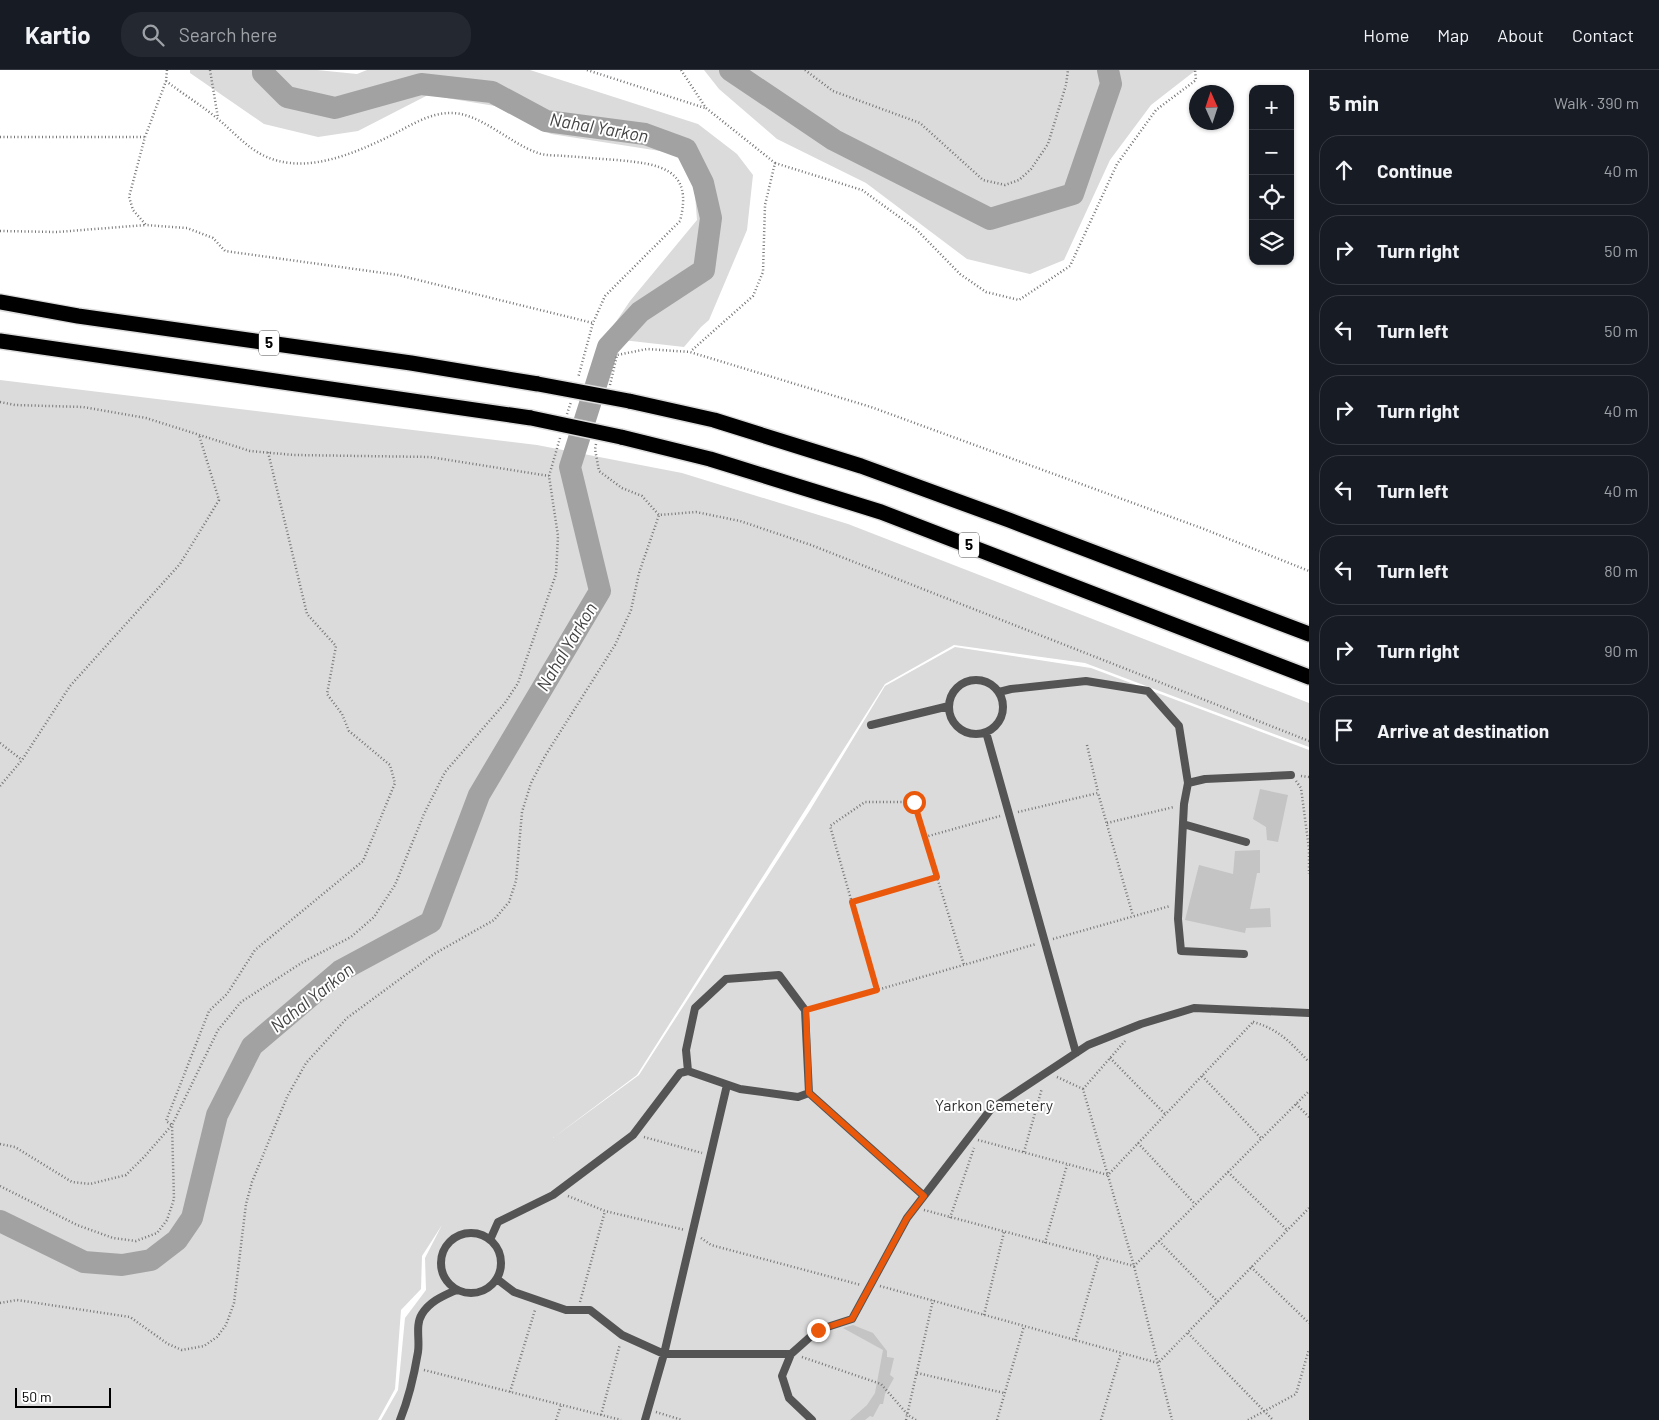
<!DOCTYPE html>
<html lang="en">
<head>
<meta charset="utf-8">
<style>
	:root { --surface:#171b24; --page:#242831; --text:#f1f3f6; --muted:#9ea1a6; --line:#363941 }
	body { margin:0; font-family:Barlow,sans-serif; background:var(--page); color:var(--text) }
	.controls { position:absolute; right:15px; top:15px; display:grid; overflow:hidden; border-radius:10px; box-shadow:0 1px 4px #0004 }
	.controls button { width:45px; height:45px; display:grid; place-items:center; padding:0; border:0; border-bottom:1px solid var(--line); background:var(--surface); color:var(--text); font:25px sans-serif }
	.compass { position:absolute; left:1189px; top:15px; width:45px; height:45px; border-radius:50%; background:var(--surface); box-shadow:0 1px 4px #0004; rotate:357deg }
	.scale { position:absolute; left:15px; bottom:12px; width:96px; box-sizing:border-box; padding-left:5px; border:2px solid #000; border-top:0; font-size:14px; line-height:18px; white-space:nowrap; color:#000; -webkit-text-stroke:4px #fff; paint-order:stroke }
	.stop { position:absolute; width:15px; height:15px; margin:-11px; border:4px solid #ea580c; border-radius:50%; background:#fff }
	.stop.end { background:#ea580c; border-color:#fff; box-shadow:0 1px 5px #0008 }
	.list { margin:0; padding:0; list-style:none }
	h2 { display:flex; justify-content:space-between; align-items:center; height:65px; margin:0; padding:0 20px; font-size:21px }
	h2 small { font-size:16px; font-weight:400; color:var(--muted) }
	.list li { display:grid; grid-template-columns:32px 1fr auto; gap:15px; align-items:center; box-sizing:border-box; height:70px; margin:0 10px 10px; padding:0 10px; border:1px solid var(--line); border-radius:20px }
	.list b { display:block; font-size:19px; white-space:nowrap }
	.list em { font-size:16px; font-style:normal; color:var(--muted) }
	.icon { flex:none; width:28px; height:28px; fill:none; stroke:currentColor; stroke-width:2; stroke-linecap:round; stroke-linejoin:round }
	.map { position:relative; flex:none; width:1309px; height:1350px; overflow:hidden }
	header { display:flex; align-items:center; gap:30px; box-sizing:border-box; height:70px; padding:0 25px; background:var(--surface); border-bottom:1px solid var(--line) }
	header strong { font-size:24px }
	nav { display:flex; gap:28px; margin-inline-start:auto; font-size:18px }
	.search { width:350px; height:45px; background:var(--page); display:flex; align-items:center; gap:12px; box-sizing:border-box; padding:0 18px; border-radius:20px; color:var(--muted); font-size:19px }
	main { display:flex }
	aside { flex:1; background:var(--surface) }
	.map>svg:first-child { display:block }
	.green { fill:#dbdbdb }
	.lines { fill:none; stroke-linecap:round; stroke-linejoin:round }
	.river { stroke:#a2a2a2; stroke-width:22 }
	.building { fill:#c4c4c4 }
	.highway-casing { stroke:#dbdbdb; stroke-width:18 }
	.path { stroke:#767676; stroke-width:2.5; stroke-dasharray:1 2.5; stroke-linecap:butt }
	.lane { stroke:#545454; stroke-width:8 }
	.highway { stroke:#000; stroke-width:15 }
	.highway-bridge-casing { stroke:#dbdbdb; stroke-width:18; stroke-linecap:butt }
	.highway-bridge { stroke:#000; stroke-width:15 }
	.route { stroke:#ea580c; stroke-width:6 }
	.labels { text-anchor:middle; stroke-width:4; stroke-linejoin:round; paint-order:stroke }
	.shield { fill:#fff; stroke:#4c4c4c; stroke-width:1 }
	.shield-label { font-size:15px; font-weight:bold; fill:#000 }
	.park-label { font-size:16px; fill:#323232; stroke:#fff }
	.water-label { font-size:18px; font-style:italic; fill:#434343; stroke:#fff }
</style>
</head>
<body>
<header>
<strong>Kartio</strong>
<div class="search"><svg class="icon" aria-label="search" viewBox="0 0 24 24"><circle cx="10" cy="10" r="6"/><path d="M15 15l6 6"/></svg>Search here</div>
<nav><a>Home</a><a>Map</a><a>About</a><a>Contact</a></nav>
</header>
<main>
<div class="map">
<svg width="1309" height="1350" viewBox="0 0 1309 1350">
	<rect width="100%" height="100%" fill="#fff"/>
	<!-- green -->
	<path class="green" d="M190 0H317L357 4 367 0H530L698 54 737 84 753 105 747 160 709 250 701 257 684 277 605 268 630 231 697 150 692 86 551 64 495 36 428 25 358 61 318 67 264 54 190 3Z
		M704 0H1196L1151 35 1110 90 1064 190 1030 204 967 189 866 113 777 69 719 19Z
		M0 310 537 375 682 403 848 454 1309 633V677L1085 593 954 575 885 614 637 1005 553 1068 639 1005 810 740 885 616 955 577 1091 598 1309 680V1350H381L398 1320 405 1248 426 1220 425 1188 442 1155 422 1186 421 1219 401 1240 395 1319 378 1350H0Z"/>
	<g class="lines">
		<!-- river -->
		<path class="river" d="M730 0 834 70 990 149 1073 124 1111 14 1108 0
			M0 1151 84 1192 122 1195 151 1190 177 1170 192 1148 217 1045 252 976 340 901 431 852 479 725 600 521 570 397 608 277 640 242 704 200 711 148 703 113 686 79 645 64 546 51 492 22 421 14 335 38 287 27 263 3V0"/>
	</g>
	<!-- building -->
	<path class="building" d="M1260 719 1288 725 1278 772 1267 770 1266 757 1253 749Z
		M1260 780V803H1257L1250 839 1270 838 1271 857 1246 858 1245 863 1185 850 1199 795 1233 804 1235 781Z
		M853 1255 873 1263 887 1281V1287L894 1288 890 1305 894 1308 885 1324 883 1334H880L873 1347 870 1346 865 1350H850L867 1335 875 1323 883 1280 843 1258Z"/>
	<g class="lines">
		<!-- highway casing -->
		<g class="highway-casing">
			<path id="highway" d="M0 232 78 246 411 293 538 314
				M0 271 531 348
				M629 331 714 350 861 396 1009 450 1309 564
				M621 367 710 389 881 442 1309 607"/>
		</g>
		<!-- path -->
		<path class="path" d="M167 0 166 11 145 67 129 127 133 140 146 155 187 158 213 168 225 181 398 205 593 253
			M210 0 218 48
			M587 0 705 38
			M681 0 706 38 775 93 765 135 763 202 753 226 691 281
			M805 0 833 21 920 53 983 110 1005 115 1019 110 1031 99 1048 74 1066 15 1068 0
			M166 11C183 24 201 35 218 49 242 69 255 89 290 93 324 97 364 79 394 64 411 55 430 43 450 43 479 42 509 73 538 83 546 86 556 85 564 86 582 87 599 89 617 90 659 94 694 98 680 151L605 226 593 253 578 308
			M0 67H145
			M775 93 862 120 916 159 960 204 986 222 1019 230 1070 196 1117 94 1156 40 1196 10 1195 0
			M0 161 57 162 146 155
			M610 315 617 285 647 279 690 282 871 337 1204 459 1309 501
			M0 332 15 335 83 337 146 348 250 381 294 385 430 387 549 406
			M567 344 571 332
			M596 374 595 379 599 401 622 418 642 426 659 445 696 442 740 451 811 475 1309 671
			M0 673 22 690
			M1087 675 1098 722
			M1301 706 1309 707
			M1296 711 1301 718 1309 779V804
			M0 716 22 690 70 616 180 494 219 430 199 365
			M1018 742 1098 723 1133 846
			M1107 753 1174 737
			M925 767 1000 746
			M852 832 937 807
			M1053 869 1170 836
			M877 920 830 756 865 732H914L964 895
			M815 938 1036 874
			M1253 952C1279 959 1291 973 1309 992
			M1110 988 1165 1044
			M1202 1006 1261 1068
			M1057 1007 1083 1019 1134 1196 1172 1350
			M1083 1019 1125 971
			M1296 1034 1309 1047
			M644 1067 702 1083
			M978 1070 1108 1105 1254 951
			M1138 1073 1195 1134
			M0 1074 15 1077 72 1112 90 1114 126 1105 145 1086 172 1055 166 1051 209 941 227 924 255 880 363 791 395 713 390 695 349 661 342 644 327 624 336 576 307 544 268 382
			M1024 1082 1042 1018
			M1228 1102 1287 1160
			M0 1116 77 1155 113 1168 136 1171 157 1163 167 1150 174 1129 172 1055 218 960 241 932 303 892 351 867 374 847 395 815 424 744 445 702 505 633 518 613 556 504 558 466 549 406 560 368
			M568 1126 605 1141 685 1160
			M924 1140 1134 1196 1309 1021
			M950 1148 974 1078
			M701 1168 711 1175 861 1215
			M1159 1171 1218 1232
			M1045 1173 1067 1095
			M1251 1197 1309 1253
			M880 1216 1158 1293 1309 1138
			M580 1232 605 1141
			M0 1233 17 1230 130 1247 168 1274 182 1280 204 1276 217 1267 226 1255 234 1233 246 1134 252 1112 287 1027 306 993 347 948 434 884 494 850 509 832 516 811 522 742 531 713 545 686 615 575 631 540 639 503 659 445
			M984 1245 1004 1162
			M1188 1263 1273 1350
			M1075 1270 1099 1187
			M802 1287 881 1314 908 1345 916 1350
			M424 1300 621 1350
			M917 1303 1004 1323
			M510 1322 535 1240
			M656 1342 682 1350
			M601 1345 620 1274
			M556 1350 561 1335
			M906 1350 933 1230
			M997 1350 1024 1256
			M1101 1350 1121 1283
			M1248 1350 1296 1324 1309 1279"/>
		<!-- lane -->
		<path class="lane" d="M949 637a27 27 0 1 1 54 0a27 27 0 1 1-54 0Z
			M999 622 1011 619 1086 611 1148 621 1179 656 1188 713 1184 734 1178 849 1181 881 1244 884
			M871 655 949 636
			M986 662 1076 983
			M1188 713 1205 709 1291 705
			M1183 754 1246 772
			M809 1023 798 1027 740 1019 688 1001 686 980 695 938 726 909 779 905 805 940 809 1023 924 1126
			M441 1193a30 30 0 1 1 60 0a30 30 0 1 1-60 0Z
			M490 1170 498 1152 553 1125 633 1065 680 1003 688 1001
			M497 1209 514 1222 566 1240H590L622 1265 664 1284H791
			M400 1350C409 1328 414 1306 418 1282 420 1270 415 1255 422 1244 430 1231 443 1226 456 1220
			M645 1350 664 1284 727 1015
			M812 1350 789 1328 782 1306 791 1284 818 1260 852 1249 907 1148 991 1039 1088 975 1141 954 1194 938 1309 943"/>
		<!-- highway -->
		<use href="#highway" class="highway"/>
		<!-- highway-bridge casing -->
		<g class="highway-bridge-casing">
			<path id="highway-bridge" d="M538 314 629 331
				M531 348 621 367"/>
		</g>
		<!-- highway-bridge -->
		<use href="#highway-bridge" class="highway-bridge"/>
	</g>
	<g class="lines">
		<!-- route -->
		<path class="route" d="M818 1260 852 1249 907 1148 924 1126 809 1023 806 940 877 920 852 832 937 807 914 732"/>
	</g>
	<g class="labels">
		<!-- shield labels -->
		<g class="shield">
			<rect x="259" y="260.5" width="20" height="25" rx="4"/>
			<rect x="959" y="462.5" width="20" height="25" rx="4"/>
		</g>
		<g class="shield-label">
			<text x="269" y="278">5</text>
			<text x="969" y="480">5</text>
		</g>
		<!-- park labels -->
		<g class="park-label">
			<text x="994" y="1041">Yarkon Cemetery</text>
		</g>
		<!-- water labels -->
		<g class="water-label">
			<text transform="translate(599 58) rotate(10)" y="6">Nahal Yarkon</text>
			<text transform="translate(567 577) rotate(-59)" y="6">Nahal Yarkon</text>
			<text transform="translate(312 928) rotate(-38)" y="6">Nahal Yarkon</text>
		</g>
	</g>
</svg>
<div class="controls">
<button>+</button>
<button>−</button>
<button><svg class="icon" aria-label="locate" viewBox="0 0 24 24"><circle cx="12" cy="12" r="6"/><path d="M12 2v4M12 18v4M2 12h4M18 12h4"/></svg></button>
<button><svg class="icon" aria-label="layers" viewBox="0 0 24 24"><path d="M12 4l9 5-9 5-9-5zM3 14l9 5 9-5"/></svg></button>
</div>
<svg class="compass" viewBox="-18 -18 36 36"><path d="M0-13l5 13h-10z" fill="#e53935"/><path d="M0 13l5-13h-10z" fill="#9ea1a6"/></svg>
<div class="scale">50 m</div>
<div class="stop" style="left:914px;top:732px"></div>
<div class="stop end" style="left:818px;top:1260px"></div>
</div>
<aside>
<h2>5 min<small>Walk · 390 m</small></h2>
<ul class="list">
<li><svg class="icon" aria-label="ahead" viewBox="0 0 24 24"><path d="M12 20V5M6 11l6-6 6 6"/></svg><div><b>Continue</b></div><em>40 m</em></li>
<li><svg class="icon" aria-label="right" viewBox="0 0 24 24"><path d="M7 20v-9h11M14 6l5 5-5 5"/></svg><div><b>Turn right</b></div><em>50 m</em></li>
<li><svg class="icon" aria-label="left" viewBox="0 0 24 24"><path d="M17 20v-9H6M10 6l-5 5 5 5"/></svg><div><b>Turn left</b></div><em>50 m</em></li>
<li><svg class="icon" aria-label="right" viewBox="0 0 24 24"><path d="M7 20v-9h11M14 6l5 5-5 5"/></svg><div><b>Turn right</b></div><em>40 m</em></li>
<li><svg class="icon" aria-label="left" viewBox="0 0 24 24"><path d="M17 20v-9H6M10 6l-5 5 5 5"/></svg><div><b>Turn left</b></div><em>40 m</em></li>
<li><svg class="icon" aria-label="left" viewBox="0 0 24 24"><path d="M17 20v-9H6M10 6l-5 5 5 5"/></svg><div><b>Turn left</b></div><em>80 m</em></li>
<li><svg class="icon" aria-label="right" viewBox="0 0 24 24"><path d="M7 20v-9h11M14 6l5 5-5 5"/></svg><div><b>Turn right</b></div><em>90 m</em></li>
<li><svg class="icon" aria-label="arrive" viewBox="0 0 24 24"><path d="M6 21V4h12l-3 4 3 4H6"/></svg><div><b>Arrive at destination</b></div></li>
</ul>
</aside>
</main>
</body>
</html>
